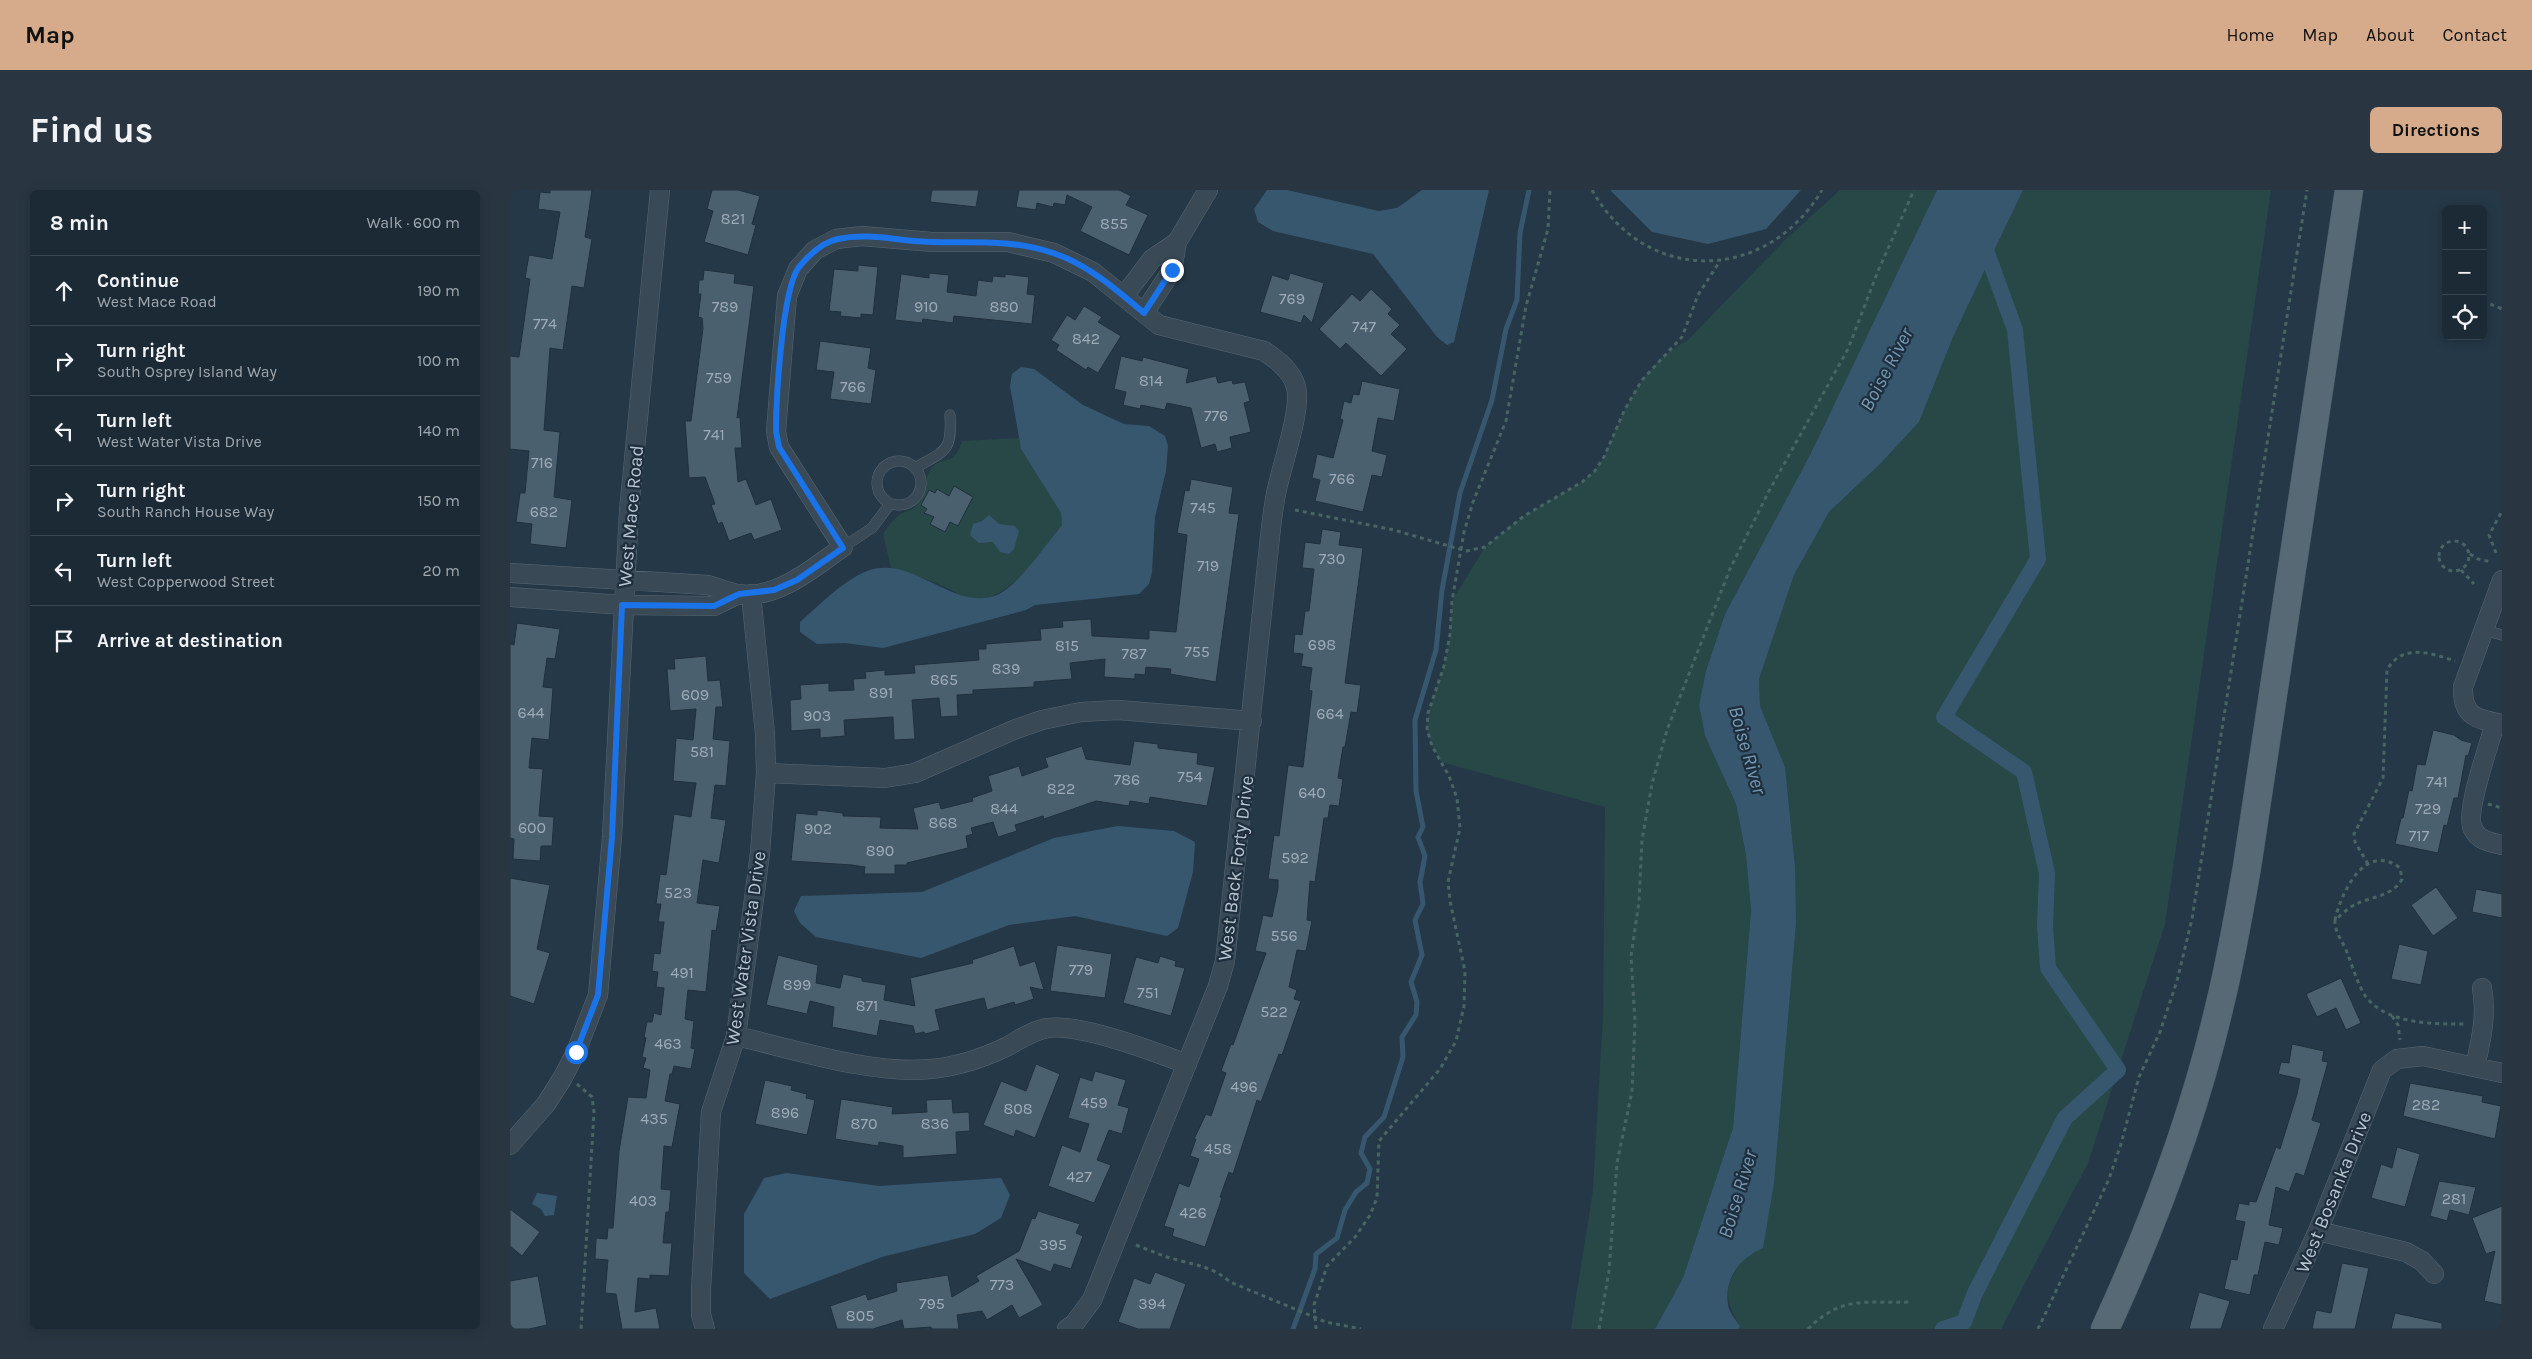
<!DOCTYPE html>
<html lang="en">
<head>
<meta charset="utf-8">
<style>
	:root { --surface:#1c2a35; --page:#293641; --text:#f1f3f6; --muted:#a0a7ad; --line:#3a4650; --accent:#d6ab8b }
	body { margin:0; font-family:Karla,sans-serif; background:var(--page); color:var(--text) }
	.controls { position:absolute; right:15px; top:15px; display:grid; overflow:hidden; border-radius:8px; box-shadow:0 2px 12px #0003 }
	.controls button { width:45px; height:45px; display:grid; place-items:center; padding:0; border:0; border-bottom:1px solid var(--line); background:var(--surface); color:var(--text); font:25px sans-serif }
	.stop { position:absolute; width:15px; height:15px; margin:-11px; border:4px solid #1a73e8; border-radius:50%; background:#fff }
	.stop.end { background:#1a73e8; border-color:#fff; box-shadow:0 1px 5px #0008 }
	.list { margin:0; padding:0; list-style:none }
	h2 { display:flex; justify-content:space-between; align-items:center; height:65px; margin:0; padding:0 20px; font-size:21px }
	h2 small { font-size:16px; font-weight:400; color:var(--muted) }
	.list li { display:grid; grid-template-columns:32px 1fr auto; gap:15px; align-items:center; box-sizing:border-box; height:70px; padding:0 20px; border-top:1px solid var(--line) }
	.list b { display:block; font-size:19px; white-space:nowrap }
	.list p { margin:0; font-size:16px; white-space:nowrap; color:var(--muted) }
	.list em { font-size:16px; font-style:normal; color:var(--muted) }
	.icon { flex:none; width:28px; height:28px; fill:none; stroke:currentColor; stroke-width:2; stroke-linecap:round; stroke-linejoin:round }
	.map { position:relative; flex:none; width:1992px; height:1139px; overflow:hidden; border-radius:8px }
	header { display:flex; align-items:center; gap:30px; box-sizing:border-box; height:70px; padding:0 25px; background:var(--accent); color:#111 }
	header strong { font-size:24px }
	nav { display:flex; gap:28px; margin-inline-start:auto; font-size:18px }
	.intro { display:flex; align-items:center; justify-content:space-between; box-sizing:border-box; height:120px; padding:0 30px }
	h1 { margin:0; font-size:35px }
	.button { padding:12px 22px; border-radius:8px; background:var(--accent); color:#111; font-size:18px; font-weight:700 }
	main { display:flex; gap:30px; padding:0 30px }
	aside { flex:1; background:var(--surface); border-radius:8px; box-shadow:0 2px 12px #0003 }
	.map>svg:first-child { display:block }
	.green { fill:#274847 }
	.water { fill:#37576f }
	.lines { fill:none; stroke-linecap:round; stroke-linejoin:round }
	.stream { stroke:#37576f; stroke-width:5 }
	.canal { stroke:#37576f; stroke-width:16 }
	.building { fill:#4b606f; stroke:#20303d }
	.lane-casing { stroke:#586773; stroke-width:11 }
	.street-casing { stroke:#586773; stroke-width:20 }
	.primary-casing { stroke:#465562; stroke-width:29 }
	.path { stroke:#486564; stroke-width:3; stroke-dasharray:4 4; stroke-linecap:butt }
	.lane { stroke:#3a4956; stroke-width:10 }
	.street { stroke:#3a4956; stroke-width:19 }
	.primary { stroke:#586976; stroke-width:28 }
	.route { stroke:#1a73e8; stroke-width:6 }
	.labels { text-anchor:middle; stroke-width:4.5; stroke-linejoin:round; paint-order:stroke }
	.number-label { font-size:16px; fill:#9dabb7 }
	.street-label { font-size:19px; fill:#b8c4cf; stroke:#1e2e3c }
	.water-label { font-size:20px; font-style:italic; fill:#7599b5; stroke:#1e2e3c }
</style>
</head>
<body>
<header>
<strong>Map</strong>
<nav><a>Home</a><a>Map</a><a>About</a><a>Contact</a></nav>
</header>
<div class="intro"><h1>Find us</h1><a class="button">Directions</a></div>
<main>
<aside>
<h2>8 min<small>Walk · 600 m</small></h2>
<ul class="list">
<li><svg class="icon" aria-label="ahead" viewBox="0 0 24 24"><path d="M12 20V5M6 11l6-6 6 6"/></svg><div><b>Continue</b><p>West Mace Road</p></div><em>190 m</em></li>
<li><svg class="icon" aria-label="right" viewBox="0 0 24 24"><path d="M7 20v-9h11M14 6l5 5-5 5"/></svg><div><b>Turn right</b><p>South Osprey Island Way</p></div><em>100 m</em></li>
<li><svg class="icon" aria-label="left" viewBox="0 0 24 24"><path d="M17 20v-9H6M10 6l-5 5 5 5"/></svg><div><b>Turn left</b><p>West Water Vista Drive</p></div><em>140 m</em></li>
<li><svg class="icon" aria-label="right" viewBox="0 0 24 24"><path d="M7 20v-9h11M14 6l5 5-5 5"/></svg><div><b>Turn right</b><p>South Ranch House Way</p></div><em>150 m</em></li>
<li><svg class="icon" aria-label="left" viewBox="0 0 24 24"><path d="M17 20v-9H6M10 6l-5 5 5 5"/></svg><div><b>Turn left</b><p>West Copperwood Street</p></div><em>20 m</em></li>
<li><svg class="icon" aria-label="arrive" viewBox="0 0 24 24"><path d="M6 21V4h12l-3 4 3 4H6"/></svg><div><b>Arrive at destination</b></div></li>
</ul>
</aside>
<div class="map">
<svg width="1992" height="1139" viewBox="0 0 1992 1139">
	<rect width="100%" height="100%" fill="#253847"/>
	<!-- green -->
	<path class="green" d="M1330 0H1427L1300 265 1215 424 1196 481 1189 515 1195 546 1226 614 1236 665 1241 721 1223 938 1173 1088 1145 1139H1061L1083 1000 1093 825 1095 617 931 572 922 556 917 539 918 523 934 476 940 444 942 411 975 357 1014 326 1072 292 1084 282 1094 267 1115 219 1132 190 1154 165 1179 149 1274 51Z
		M1513 0H1761L1655 734 1578 973 1491 1139H1229L1230 1136C1212 1107 1214 1091 1238 1065L1285 676 1275 577 1250 516 1249 489 1284 385 1319 322 1371 273 1409 232 1443 147Z
		M509 248 512 259 551 323 552 335C532 359 501 410 467 409 455 409 446 402 435 397 419 389 398 384 381 378L373 344C377 338 382 330 388 326 394 321 403 321 408 314 417 304 413 287 422 278 433 265 444 278 452 251Z"/>
	<!-- water -->
	<path class="water" d="M757 0H777L869 21 887 18 912 0H979L944 152 937 155 927 147 863 64 763 41 748 32 744 19Z
		M1100 0H1291L1256 39 1198 54 1142 42Z
		M1427 0H1513L1443 147 1409 232 1371 273 1319 322 1284 385 1249 489 1250 516 1275 577 1285 676 1286 733 1264 993 1253 1058C1230 1068 1214 1088 1218 1115 1219 1122 1226 1130 1230 1136L1229 1139H1145L1173 1088 1223 938 1241 721 1236 665 1226 614 1195 546 1189 515 1196 481 1215 424 1300 265Z
		M511 177 524 179 573 215 614 234 639 236 655 246 658 256 656 281 645 327 642 382 639 394 629 404 525 415 516 420 373 458 335 453 307 454 290 442V432C311 414 334 389 360 380 404 366 444 422 487 405 507 397 537 353 552 335L551 323 511 259 500 196 502 184Z
		M479 325 489 334 505 336 509 341 504 359 499 364 490 362 483 352 469 353 460 345 463 334 472 331Z
		M608 636 664 641 685 652 683 682 668 738 657 746 565 726 499 735 411 768 306 747 290 733 284 721 291 706 412 702 544 648Z
		M277 983 369 996 491 988 500 1005 491 1028 465 1044 372 1067 260 1109 234 1083V1024L254 988Z
		M27 1003 47 1006 44 1025 35 1026 31 1019 22 1014Z"/>
	<g class="lines">
		<!-- stream -->
		<path class="stream" d="M783 1139 805 1079 806 1064 827 1048 835 1020 846 1002 857 993 860 979 851 963 855 947 874 927 893 867 892 847 906 825 907 812 901 792 912 765 905 730 913 714 910 692 915 666 908 647 913 637 906 601 905 530 926 460 932 400 950 303 982 210 996 139 1007 110 1010 43 1019 0"/>
		<!-- canal -->
		<path class="canal" d="M1433 1139 1454 1132 1465 1103 1555 928 1608 880 1538 778 1535 736 1537 683 1514 582 1434 527 1528 369 1505 140 1472 49"/>
	</g>
	<!-- building -->
	<path class="building" d="M40 0H82L75 47 82 49 74 98 62 96 53 160 40 158 34 240 50 242 44 307 62 310 56 358 20 354 22 334 6 332 10 303H15L19 261 0 259V166L9 167 20 89 15 88 19 65 42 69 50 22 28 19 30 2 40 3Z
		M202 0H228L250 6 242 34 246 35 238 65 194 52 203 21 197 19Z
		M422 0H469L466 17 420 12Z
		M509 0H609L621 6 616 15 638 25 619 65 570 41 582 17 557 5 555 15 544 13 543 17 527 13 526 20 506 17Z
		M348 75 368 77 363 125 351 124V128L330 126 331 122 319 121 324 79 348 81Z
		M194 80 225 84 224 93 244 96 227 228 230 227 232 258H225L228 292 236 289 246 315 261 309 272 340 244 350 241 343 219 351 212 332 208 334 201 315 205 314 195 287 179 288 175 231H181L193 138 192 128 188 127 191 104H188L189 90H193Z
		M419 83 439 85 437 102 466 106 468 90 482 92 483 86 495 87V84L519 87 517 104 525 105 522 134 444 126 443 133 413 129 412 133 385 130 391 84 419 88Z
		M780 83 814 93 802 133 794 125 791 133 750 122 762 85 778 90Z
		M861 99 882 119 878 124 890 135 881 144 897 159 871 186 836 153 830 159 809 139 842 104 850 111Z
		M574 116 592 127 588 132 611 146 588 183 578 177 576 180 546 160 549 155 541 150 557 125 565 130Z
		M310 151 361 158 358 178 366 180 361 214 320 209 324 182 306 180Z
		M611 166 632 171 633 167 679 179 676 193 706 186 708 193 722 190 723 194 735 192 740 211 734 213 741 242 720 247 722 258 707 262 705 254 691 258 681 218 657 213 655 220 631 215 630 219 613 215 616 202 604 199Z
		M852 191 890 199 884 231 868 228 862 261 877 265 872 287 862 285 853 322 805 311 810 290 802 288 807 264 823 268 833 230 830 229 834 211 841 213 843 204 849 205Z
		M681 289 723 297 719 323 729 324 706 492 660 484 661 479 636 477 635 485 625 484V489L594 487 595 469 560 473 562 489 524 492V497L463 500V504L447 505 448 526 431 527 429 508 402 510 405 549 384 550 383 527 334 530 335 546 310 548V539L281 541 280 510 291 509 290 495 319 493V501L344 500 343 489 356 488 355 482 375 480V485L405 483 404 475 469 470 468 459H476V454L531 450 530 439 553 437 552 431 581 429 582 446 639 449V440L666 442 677 345 667 343 675 300 679 301Z
		M444 296 463 307 448 336 440 332 435 342 420 334 424 327 414 323 417 319 411 315 419 300 425 303 427 299 439 306Z
		M812 339 831 342 829 355 853 358 835 493 851 495 847 523 841 522 835 557H833L828 588 833 589 829 616 820 615 818 628H814L805 692 800 691 797 730 802 731 796 761 787 760 779 797 787 800 784 809 791 811 772 865 769 864 751 912 747 910 723 984 719 982 710 1007 712 1008 695 1057 662 1046 664 1039 654 1036 669 993 679 997 689 969 680 966 686 949H684L696 924 701 926 716 883 711 881 721 854 723 855 756 763 745 761 753 725 762 727 768 698V690L758 689 764 645 769 646 778 575 793 577 802 501 799 500 802 478 791 476 793 464 783 463 785 444 792 445 795 421H799L804 379 792 378 795 352 810 354Z
		M7 433 50 439 45 469 37 468 33 497 43 498 39 550 22 548 19 578 33 579 29 626 44 627 42 656H31L30 671 3 669 4 649 0 648V454L4 455Z
		M196 466 198 491 210 490 213 517H206L203 549 220 551 216 596 205 595 201 628 216 630 209 673 193 670 187 713 210 716 206 741 202 740 196 802 178 800 175 829 184 831 181 858 185 859 181 879 164 876 162 884H160L155 911 170 914 162 957 154 956 151 999 161 1000 159 1022H156L153 1053H162L159 1086 140 1085V1089L128 1088 125 1122 146 1118 150 1139H112L106 1104 95 1103 98 1070 85 1069 86 1048 97 1049 98 1038H103L109 961 118 907 136 908 140 880 133 878 136 868 132 867 136 848 134 847 137 832H142L144 823 151 825 154 798 146 797 148 782 142 781 144 763 150 764 154 732H148L151 714H146L150 684 156 685 164 624 181 627 186 593 163 591 166 548 183 550 186 519 160 521 157 479H165L164 469Z
		M1923 540 1944 545 1951 550 1962 553 1958 566 1956 565 1948 608H1944L1937 636 1934 635 1928 663 1885 654 1891 628H1893L1899 600 1902 601 1907 574 1915 575Z
		M624 551 648 554V558L688 563 687 574 705 577 697 616 640 607 639 614 620 611 619 616 586 611 534 629 533 626 505 635 507 641 488 647 483 632 461 638 463 644 456 646 458 658 397 673V675H385V684H354L355 677 342 675 281 671 286 623 307 625V620L333 623V626L371 627 370 638 408 639 403 618 429 612 431 619 463 611 462 608 482 601 478 586 509 576 512 586 538 577 535 568 572 556 576 569 620 575Z
		M0 688 40 695 27 759 40 763 24 814 0 806Z
		M1926 697 1948 728 1923 746 1901 715Z
		M1966 699 1992 704V728L1962 722Z
		M1889 754 1918 761 1911 795 1881 789Z
		M547 755 602 764 595 808 540 801Z
		M504 756 510 776 525 771 534 800 520 797 524 809 505 815 504 812 477 820 474 808 425 820 430 840 415 844 414 842 405 844 403 836 370 830 367 846 322 837 324 817 300 811 297 824 256 815 268 765 308 775 306 793 330 798 333 784 352 788V791L376 795 374 810 405 816 400 788 463 773 462 770Z
		M650 766 666 771 665 776 675 778 661 826 613 813 626 767 648 773Z
		M1831 788 1851 833 1836 840 1826 818 1807 827 1796 804Z
		M1782 854 1814 861 1812 871 1818 872 1802 930 1811 933 1794 986 1786 983 1779 1002 1766 997 1759 1035 1773 1038 1769 1055 1755 1052 1748 1085H1744L1740 1105 1714 1099 1721 1069 1727 1070 1735 1032 1725 1030 1729 1013 1739 1015V1011L1746 1012 1766 957 1770 959 1787 904 1790 889 1768 884 1771 872 1779 873Z
		M526 874 550 884 525 948 506 940 504 947 473 935 491 891 516 901Z
		M585 881 616 890 608 915 619 918 612 944 599 940 587 970 601 975 584 1013 538 996 552 955 570 962 579 934 558 928 570 887 582 891Z
		M255 890 282 896 281 900 297 904 296 908 305 910 297 945 245 934Z
		M1900 893 1973 906 1972 912 1991 916 1985 949 1893 926Z
		M331 909 383 917 382 924 417 922 416 910 442 909 443 923 459 922 460 941 446 942 447 964 393 968V956L369 952 368 956 325 949Z
		M1887 957 1910 964 1895 1017 1861 1008 1871 974 1882 978Z
		M1929 991 1966 997 1959 1025 1940 1020 1937 1031 1920 1026Z
		M1992 1016V1115L1974 1111 1985 1061 1976 1064 1962 1028Z
		M0 1019 30 1042 12 1066 0 1056Z
		M528 1021 570 1034 566 1043 573 1046 561 1079 544 1074 541 1082 506 1069 533 1115 509 1128 502 1115 477 1130 472 1121 447 1125 449 1139H422L421 1137 394 1139 392 1130 363 1139H327L320 1116 356 1104 358 1110 387 1101 386 1093 438 1085 442 1107 469 1091 466 1086 509 1061 522 1028 525 1029Z
		M1832 1073 1859 1078 1845 1139H1802L1806 1120 1821 1123Z
		M645 1082 676 1094 660 1139H628L608 1132 624 1088 640 1094Z
		M28 1086 37 1135 19 1139H0V1091Z
		M1689 1102 1720 1111 1711 1139H1679Z
		M1885 1123 1932 1133V1139H1881Z"/>
	<g class="lines">
		<!-- lane casing -->
		<g class="lane-casing">
			<path id="lane" d="M367 293a22 22 0 1 1 44 0a22 22 0 1 1-44 0Z
				M405 278C436 260 442 262 440 225
				M333 357 362 338 380 314
				M1974 440 1992 445"/>
		</g>
		<!-- street casing -->
		<g class="street-casing">
			<path id="street" d="M614 106 642 69 667 52
				M634 123 662 80 667 52 698 0
				M0 383 198 395C208 398 218 402 228 404 267 410 303 378 333 357L269 257 266 241 277 106 288 79 305 60 326 49 352 46 422 52H498L544 63 583 82 649 135 754 161C768 170 782 181 786 197 792 218 772 275 767 299 763 317 761 337 759 356L715 771 708 796 582 1110 564 1134 557 1139
				M1992 390 1953 497C1952 527 1967 529 1992 534
				M0 407 113 415 204 416 229 404
				M1985 533C1980 553 1954 623 1963 639 1969 651 1980 652 1992 655
				M256 583 375 588 405 583 506 539 532 530 571 522 608 520 742 531
				M226 846C283 859 363 885 420 879 445 877 473 868 496 857 509 850 523 840 538 838 570 833 645 862 677 874
				M1965 877C1971 850 1977 826 1972 798
				M0 955 36 914 52 889 66 862 88 805 102 647 119 321 150 0
				M1808 1041 1896 1062 1912 1071 1924 1084
				M195 1139 191 1124V1100L201 922 226 846 250 663 256 583 255 544 241 404
				M1763 1139 1808 1041 1872 880 1887 869 1913 866 1992 883"/>
		</g>
		<!-- primary casing -->
		<g class="primary-casing">
			<path id="primary" d="M1595 1139C1643 1035 1684 927 1710 814 1721 769 1729 723 1737 677L1839 0"/>
		</g>
		<!-- path -->
		<path class="path" d="M1082 0C1136 96 1257 93 1312 0
			M1973 111 1992 119
			M785 320 884 340 956 361 975 357 1014 326 1072 292 1084 282 1094 267 1115 219 1132 190 1172 147 1188 105 1210 71
			M1929 366a15 15 0 1 1 30 0a15 15 0 1 1-30 0Z
			M1986 363 1979 345 1992 321
			M1960 364 1968 369 1982 372
			M1951 380 1964 394
			M1978 614 1992 618
			M1858 674 1845 652 1844 644 1873 588 1877 480C1892 453 1921 463 1945 471
			M1825 730C1831 703 1855 651 1890 678L1892 689C1884 706 1859 707 1844 715 1837 719 1831 725 1825 730 1824 742 1834 753 1838 765 1843 778 1848 795 1856 807 1878 835 1925 834 1957 834
			M1882 826 1888 835 1890 850
			M67 894 82 907 84 922 71 1139
			M626 1055C641 1061 655 1067 671 1071 691 1076 704 1078 720 1092L816 1132 851 1139
			M806 1139 804 1115 817 1076 846 1046 860 1025 867 1008 869 951 930 879 946 851 954 816 955 781 940 711 938 692 950 638 947 608 939 586 922 556 917 539 918 523 934 476 940 444 942 411 954 342 963 312 996 231 1016 116 1038 39 1040 0
			M1089 1139 1099 1081 1107 973 1122 901 1125 831 1121 766 1129 712 1132 650 1142 594 1157 540 1220 379 1259 301 1338 159 1368 81 1404 0
			M1298 1139C1333 1104 1357 1114 1401 1112
			M1528 1139 1599 989 1611 954 1629 887 1650 842 1667 791 1682 729 1797 0"/>
		<!-- lane -->
		<use href="#lane" class="lane"/>
		<!-- street -->
		<use href="#street" class="street"/>
		<!-- primary -->
		<use href="#primary" class="primary"/>
	</g>
	<g class="lines">
		<!-- route -->
		<path class="route" d="M66 862 88 805 102 647 112 415 204 416 229 404 264 400 287 390 333 358 269 257 266 241C266 210 272 99 289 77 299 65 312 52 328 49 360 42 391 52 423 52 465 53 501 49 543 63 577 74 607 100 634 123L662 80"/>
	</g>
	<g class="labels">
		<!-- number labels -->
		<g class="number-label">
			<text x="223" y="34">821</text>
			<text x="604" y="39">855</text>
			<text x="782" y="114">769</text>
			<text x="215" y="122">789</text>
			<text x="416" y="122">910</text>
			<text x="494" y="122">880</text>
			<text x="35" y="139">774</text>
			<text x="854" y="142">747</text>
			<text x="576" y="154">842</text>
			<text x="209" y="193">759</text>
			<text x="641" y="196">814</text>
			<text x="343" y="202">766</text>
			<text x="706" y="231">776</text>
			<text x="204" y="250">741</text>
			<text x="32" y="278">716</text>
			<text x="832" y="294">766</text>
			<text x="693" y="323">745</text>
			<text x="34" y="327">682</text>
			<text x="822" y="374">730</text>
			<text x="698" y="381">719</text>
			<text x="812" y="460">698</text>
			<text x="557" y="461">815</text>
			<text x="687" y="467">755</text>
			<text x="624" y="469">787</text>
			<text x="496" y="484">839</text>
			<text x="434" y="495">865</text>
			<text x="371" y="508">891</text>
			<text x="185" y="510">609</text>
			<text x="21" y="528">644</text>
			<text x="820" y="529">664</text>
			<text x="307" y="531">903</text>
			<text x="192" y="567">581</text>
			<text x="680" y="592">754</text>
			<text x="617" y="595">786</text>
			<text x="1927" y="597">741</text>
			<text x="551" y="604">822</text>
			<text x="802" y="608">640</text>
			<text x="494" y="624">844</text>
			<text x="1918" y="624">729</text>
			<text x="433" y="638">868</text>
			<text x="22" y="643">600</text>
			<text x="308" y="644">902</text>
			<text x="1909" y="651">717</text>
			<text x="370" y="666">890</text>
			<text x="785" y="673">592</text>
			<text x="168" y="708">523</text>
			<text x="774" y="751">556</text>
			<text x="571" y="785">779</text>
			<text x="172" y="788">491</text>
			<text x="287" y="800">899</text>
			<text x="638" y="808">751</text>
			<text x="357" y="821">871</text>
			<text x="764" y="827">522</text>
			<text x="158" y="859">463</text>
			<text x="734" y="902">496</text>
			<text x="584" y="918">459</text>
			<text x="1916" y="920">282</text>
			<text x="508" y="924">808</text>
			<text x="275" y="928">896</text>
			<text x="144" y="934">435</text>
			<text x="354" y="939">870</text>
			<text x="425" y="939">836</text>
			<text x="708" y="964">458</text>
			<text x="569" y="992">427</text>
			<text x="1944" y="1014">281</text>
			<text x="133" y="1016">403</text>
			<text x="683" y="1028">426</text>
			<text x="543" y="1060">395</text>
			<text x="492" y="1100">773</text>
			<text x="422" y="1119">795</text>
			<text x="642" y="1119">394</text>
			<text x="350" y="1131">805</text>
		</g>
		<!-- street labels -->
		<g class="street-label">
			<text transform="translate(120 326) rotate(-85)" y="7">West Mace Road</text>
			<text transform="translate(725 678) rotate(-83)" y="7">West Back Forty Drive</text>
			<text transform="translate(235 758) rotate(-82)" y="7">West Water Vista Drive</text>
			<text transform="translate(1823 1002) rotate(-68)" y="7">West Bosanka Drive</text>
		</g>
		<!-- water labels -->
		<g class="water-label">
			<text transform="translate(1376 179) rotate(-62)" y="7">Boise River</text>
			<text transform="translate(1238 560) rotate(74)" y="7">Boise River</text>
			<text transform="translate(1227 1004) rotate(-73)" y="7">Boise River</text>
		</g>
	</g>
</svg>
<div class="controls">
<button>+</button>
<button>−</button>
<button><svg class="icon" aria-label="locate" viewBox="0 0 24 24"><circle cx="12" cy="12" r="6"/><path d="M12 2v4M12 18v4M2 12h4M18 12h4"/></svg></button>
</div>
<div class="stop" style="left:66px;top:862px"></div>
<div class="stop end" style="left:662px;top:80px"></div>
</div>
</main>
</body>
</html>
